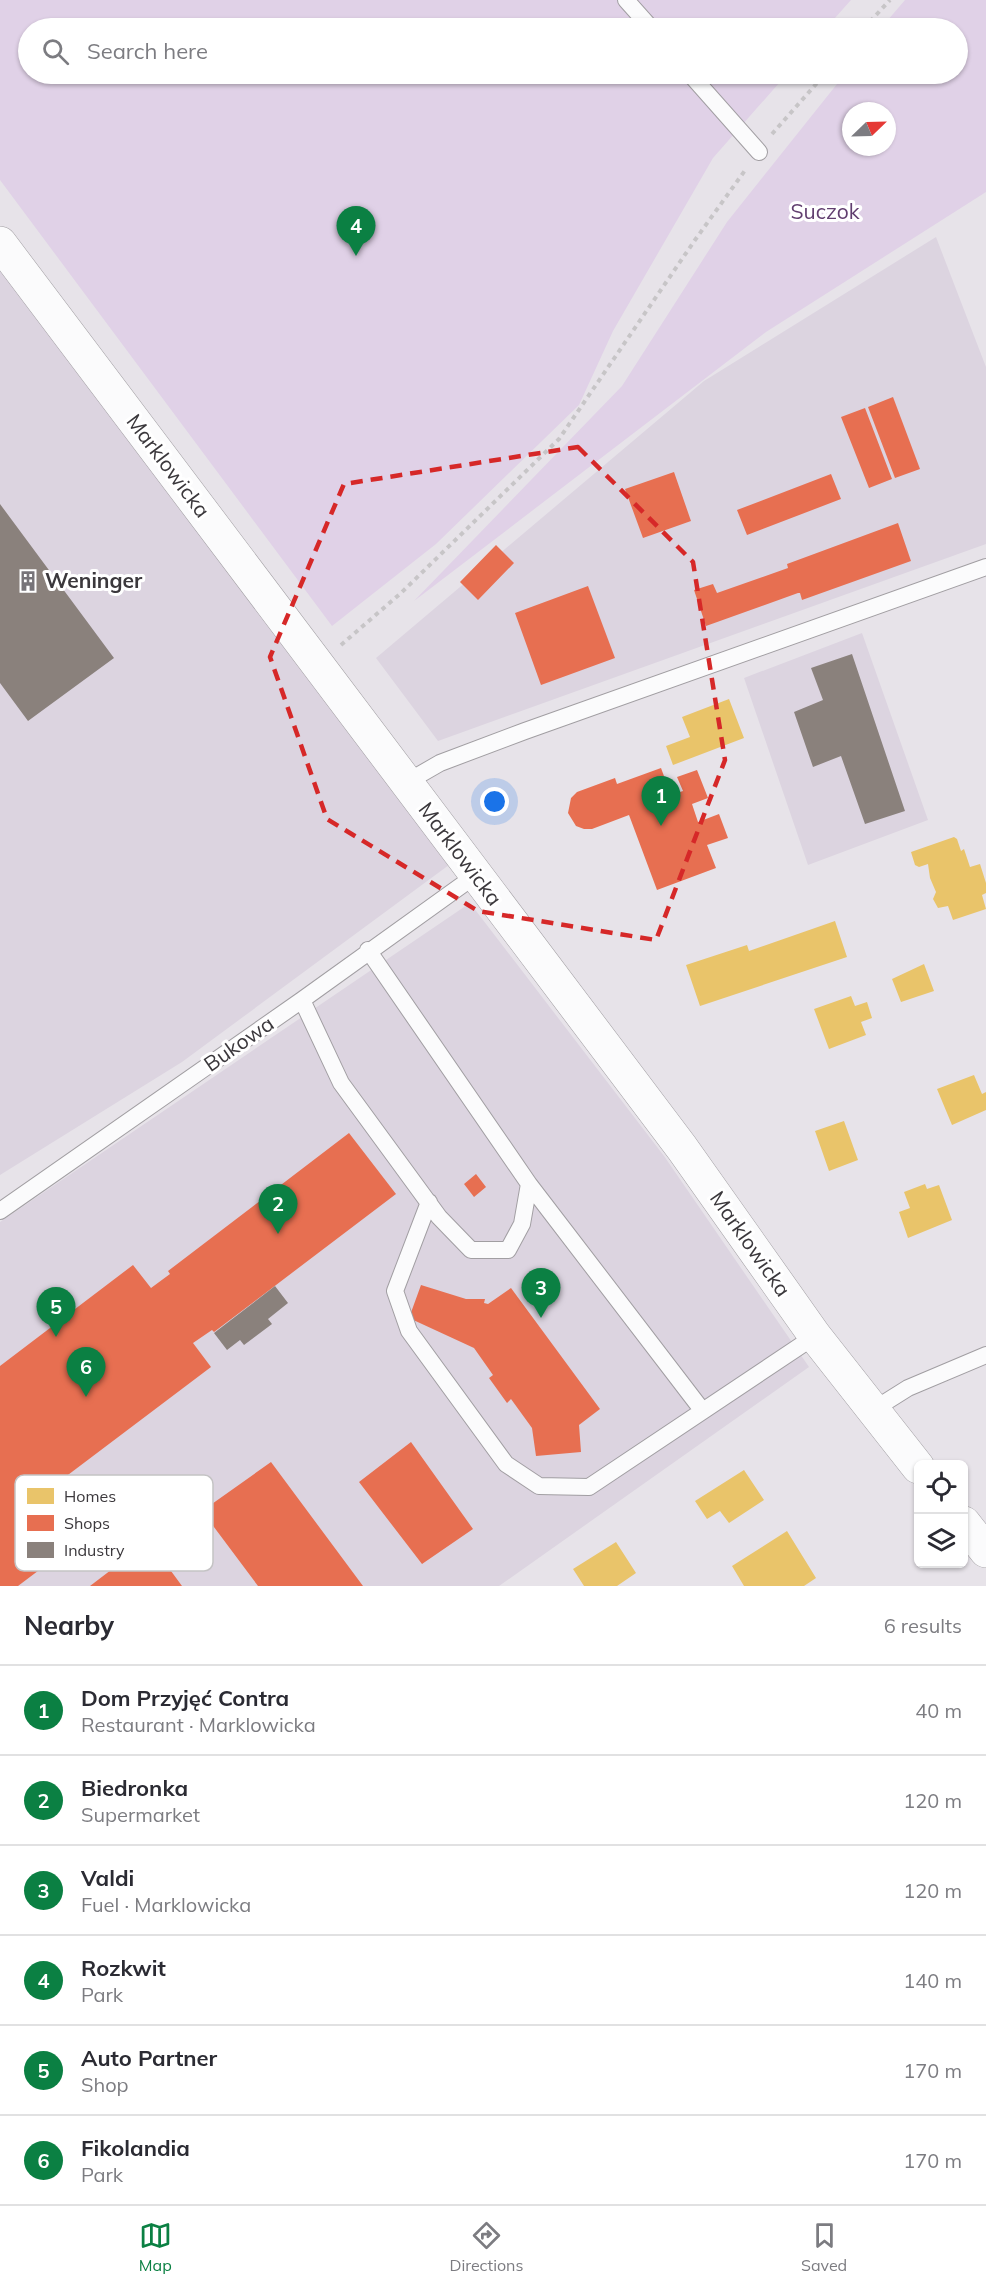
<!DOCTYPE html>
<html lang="en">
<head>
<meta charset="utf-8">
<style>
	:root { --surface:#fff; --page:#f2f2f3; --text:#2b2b33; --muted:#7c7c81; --line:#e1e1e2; --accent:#0b8043 }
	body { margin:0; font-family:Mulish,sans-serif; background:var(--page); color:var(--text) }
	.controls { position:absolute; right:18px; bottom:18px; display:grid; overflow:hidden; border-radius:9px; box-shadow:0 2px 4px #0004 }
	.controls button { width:54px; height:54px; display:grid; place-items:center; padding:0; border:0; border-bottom:2px solid var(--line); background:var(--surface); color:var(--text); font:30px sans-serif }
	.compass { position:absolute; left:842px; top:102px; width:54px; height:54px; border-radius:50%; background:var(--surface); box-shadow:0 2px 4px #0004; rotate:67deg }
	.you { position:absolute; left:495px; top:802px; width:21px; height:21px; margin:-15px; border:4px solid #fff; border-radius:50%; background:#1a73e8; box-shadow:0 0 0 9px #1a73e833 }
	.badge { display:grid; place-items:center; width:39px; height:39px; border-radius:50%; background:var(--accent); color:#fff; font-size:20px; font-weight:700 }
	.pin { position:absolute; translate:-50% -50px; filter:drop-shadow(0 2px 3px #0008) }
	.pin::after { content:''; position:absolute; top:32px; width:21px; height:18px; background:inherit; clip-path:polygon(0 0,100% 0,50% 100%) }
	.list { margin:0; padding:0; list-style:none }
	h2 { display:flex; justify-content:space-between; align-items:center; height:78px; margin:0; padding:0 24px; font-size:26px }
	h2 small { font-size:20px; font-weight:400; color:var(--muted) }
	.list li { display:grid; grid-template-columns:39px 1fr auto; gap:18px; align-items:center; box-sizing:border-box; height:90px; padding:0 24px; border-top:2px solid var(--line) }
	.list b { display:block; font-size:22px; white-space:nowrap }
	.list p { margin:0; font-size:20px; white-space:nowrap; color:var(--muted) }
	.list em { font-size:20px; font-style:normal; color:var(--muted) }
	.icon { flex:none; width:33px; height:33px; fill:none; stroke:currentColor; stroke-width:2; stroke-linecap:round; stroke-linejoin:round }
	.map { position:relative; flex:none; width:986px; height:1586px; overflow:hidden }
	.search { position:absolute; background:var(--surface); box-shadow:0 2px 4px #0004; left:18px; right:18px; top:18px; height:66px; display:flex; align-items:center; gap:15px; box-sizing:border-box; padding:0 21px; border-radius:33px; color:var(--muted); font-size:22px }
	.sheet { height:618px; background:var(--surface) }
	nav { display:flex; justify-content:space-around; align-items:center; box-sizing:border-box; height:84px; border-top:2px solid var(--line); background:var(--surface); font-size:16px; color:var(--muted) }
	nav a { display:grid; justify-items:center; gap:3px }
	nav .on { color:var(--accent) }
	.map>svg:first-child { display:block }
	.built { fill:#dcd4e0 }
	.green { fill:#e0d1e7; fill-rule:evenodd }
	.homes { fill:#e9c46a }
	.shops { fill:#e76f51 }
	.industry { fill:#8a817c }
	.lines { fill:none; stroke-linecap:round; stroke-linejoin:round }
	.lane-casing { stroke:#a19ea2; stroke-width:18 }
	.secondary-casing { stroke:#a19ea2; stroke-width:34 }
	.path { stroke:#c7c5c7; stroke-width:4; stroke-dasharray:4.5 4.5; stroke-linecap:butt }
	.lane { stroke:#fbfbfc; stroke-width:16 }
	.secondary { stroke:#fbfbfc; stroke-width:33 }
	.marked { fill:none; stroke:#d62828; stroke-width:4.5; stroke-dasharray:12 8; stroke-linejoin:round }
	.labels { text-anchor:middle; stroke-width:6; stroke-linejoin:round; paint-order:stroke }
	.park-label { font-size:21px; fill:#613e6f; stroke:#fff }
	.street-label { font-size:21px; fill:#3b383c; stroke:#fff }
	.poi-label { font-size:21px; font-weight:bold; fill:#3b383c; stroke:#fff; text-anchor:start }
	.key { fill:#fff; stroke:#c4c3c4; stroke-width:1.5 }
	.key-label { font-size:16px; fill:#3b383c }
</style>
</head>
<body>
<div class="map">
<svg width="986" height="1586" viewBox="0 0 986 1586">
	<rect width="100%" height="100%" fill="#e7e3e9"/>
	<!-- built -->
	<path class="built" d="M936 237 986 367V544L438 741 376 658 704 381Z
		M0 263 453 862 182 1062 0 1175Z
		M862 633 928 820 808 865 744 678Z
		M470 903 664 1156 809 1367 499 1586H0V1222Z"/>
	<!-- green -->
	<path class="green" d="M0 0H851L826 28H28V74H787L713 158 613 331 579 405 436 544 332 626 0 180Z
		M905 0H986V192L766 332 414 601 622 386 727 222 845 74H958V28H881ZM851 111H887V147H851Z"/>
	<!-- homes -->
	<path class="homes" d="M729 699 744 738 673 765 666 746 690 737 682 717Z
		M954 837 957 839 961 851 964 849 970 867 980 864 986 883V893L982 895 986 909 953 920 948 906 938 908 933 899 936 892 930 878 928 864 919 867 915 865 911 852Z
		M835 921 847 957 700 1006 686 965 747 945 749 951Z
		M924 964 934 991 901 1002 892 979Z
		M851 996 855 1006 867 1002 872 1018 861 1022 866 1035 829 1049 814 1009Z
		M974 1075 982 1094 986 1092V1110L952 1125 937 1089Z
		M844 1121 858 1160 829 1171 815 1131Z
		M925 1184 927 1189 939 1185 952 1220 908 1238 899 1212 910 1208 904 1192Z
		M744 1470 764 1500 729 1523 720 1511 707 1519 695 1501Z
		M787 1531 816 1578 804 1586H744L732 1566Z
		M616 1542 636 1573 617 1586H584L573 1569Z"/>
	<!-- shops -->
	<path class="shops" d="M893 397 920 469 895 478 868 407Z
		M865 408 892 479 869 488 841 417Z
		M674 472 691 521 643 538 625 489Z
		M831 474 841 499 747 535 737 510Z
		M898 523 911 561 802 600 800 593H798L706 626 694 590 713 584 717 593 788 568 787 564Z
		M496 545 514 563 478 600 460 582Z
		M588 586 615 658 541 685 515 613Z
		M661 768 671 795 683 791 677 777 697 770 708 798 692 804 698 822 719 814 728 838 707 845 716 868 657 890 629 815 592 829H584L576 826 568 813 571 798 577 792 615 778 617 784Z
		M349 1133 396 1194 214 1332 212 1330 193 1343 211 1367 48 1490 83 1537 18 1586H0V1366L133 1265 151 1288 170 1274 168 1271Z
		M476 1174 486 1187 474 1197 464 1184Z
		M421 1285 466 1299H485L484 1303 488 1304 511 1288 600 1409 579 1425 581 1452 536 1456 532 1428 511 1399 507 1403 489 1378 493 1375 474 1348 409 1318Z
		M411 1442 473 1529 422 1564 359 1482Z
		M271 1462 363 1586H258L202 1511Z
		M149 1541 182 1586H90Z"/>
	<!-- industry -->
	<path class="industry" d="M0 504 114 658 28 721 0 683Z
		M852 654 905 811 865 824 841 756 813 767 794 712 823 700 811 668Z
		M275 1286 288 1303 268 1319 272 1324 244 1345 240 1340 227 1350 214 1333Z"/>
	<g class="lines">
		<!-- lane casing -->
		<g class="lane-casing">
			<path id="lane" d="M626 0 651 28
				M690 74 759 152
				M407 782 440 763 525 731 986 567
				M302 1000 341 1083 439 1217 471 1250H508L522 1224 529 1184 368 950
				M529 1184 702 1410
				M429 1202 395 1291 409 1331 506 1464 539 1486 589 1487 815 1336
				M0 1211 302 1000 476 875
				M873 1410 908 1388 986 1355"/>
		</g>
		<!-- secondary casing -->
		<g class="secondary-casing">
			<path id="secondary" d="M0 243 682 1148 815 1336 918 1467
				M964 1523 986 1551"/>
		</g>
		<!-- path -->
		<path class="path" d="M864 28 890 0
			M772 134 825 74
			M341 645 401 593 559 439 695 240 746 169"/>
		<!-- lane -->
		<use href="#lane" class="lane"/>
		<!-- secondary -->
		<use href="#secondary" class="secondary"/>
	</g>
	<!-- marked area -->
	<path class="marked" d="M578 447 693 562 725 760 656 940 478 911 327 819 270 657 344 484Z"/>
	<!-- icons -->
	<defs>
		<g id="building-bare" transform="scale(1.62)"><path d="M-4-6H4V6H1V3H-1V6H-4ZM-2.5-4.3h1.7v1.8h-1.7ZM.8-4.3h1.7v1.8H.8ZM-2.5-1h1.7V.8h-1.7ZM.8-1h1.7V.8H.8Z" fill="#777479" stroke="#fff" stroke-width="2.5" paint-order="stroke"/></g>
	</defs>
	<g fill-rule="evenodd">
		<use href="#building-bare" x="28" y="581"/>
	</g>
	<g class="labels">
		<!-- park labels -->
		<g class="park-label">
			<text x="825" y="219">Suczok</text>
		</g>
		<!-- street labels -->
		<g class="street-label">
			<text transform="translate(168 466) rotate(53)" y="7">Marklowicka</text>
			<text transform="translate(460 854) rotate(53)" y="7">Marklowicka</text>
			<text transform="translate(239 1044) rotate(-35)" y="7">Bukowa</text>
			<text transform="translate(750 1244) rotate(55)" y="7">Marklowicka</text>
		</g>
		<!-- poi labels -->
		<g class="poi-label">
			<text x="45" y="588">Weninger</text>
		</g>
	</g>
	<!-- legend -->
	<rect x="15" y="1475" width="198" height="96" rx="9" class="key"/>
	<rect x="27" y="1488" width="27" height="16" fill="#e9c46a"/>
	<rect x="27" y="1515" width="27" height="16" fill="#e76f51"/>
	<rect x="27" y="1542" width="27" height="16" fill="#8a817c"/>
	<g class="key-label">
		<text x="64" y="1502">Homes</text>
		<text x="64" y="1529">Shops</text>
		<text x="64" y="1556">Industry</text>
	</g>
</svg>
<div class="controls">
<button><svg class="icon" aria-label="locate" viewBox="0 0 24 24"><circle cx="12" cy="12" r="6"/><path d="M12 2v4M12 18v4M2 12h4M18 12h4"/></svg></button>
<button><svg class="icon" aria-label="layers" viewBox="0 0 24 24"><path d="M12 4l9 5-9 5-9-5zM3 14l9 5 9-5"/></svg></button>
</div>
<svg class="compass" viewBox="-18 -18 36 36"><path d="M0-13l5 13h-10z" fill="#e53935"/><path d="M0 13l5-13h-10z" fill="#7c7c81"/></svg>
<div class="you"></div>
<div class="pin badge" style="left:661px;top:826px">1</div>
<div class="pin badge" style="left:278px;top:1234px">2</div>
<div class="pin badge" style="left:541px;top:1318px">3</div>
<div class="pin badge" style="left:356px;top:256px">4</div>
<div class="pin badge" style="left:56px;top:1337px">5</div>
<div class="pin badge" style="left:86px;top:1397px">6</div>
<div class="search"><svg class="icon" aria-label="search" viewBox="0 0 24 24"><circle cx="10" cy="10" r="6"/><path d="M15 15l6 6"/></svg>Search here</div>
</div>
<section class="sheet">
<h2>Nearby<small>6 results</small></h2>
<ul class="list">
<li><span class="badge">1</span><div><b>Dom Przyjęć Contra</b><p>Restaurant · Marklowicka</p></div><em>40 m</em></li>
<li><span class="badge">2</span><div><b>Biedronka</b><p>Supermarket</p></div><em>120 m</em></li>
<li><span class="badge">3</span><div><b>Valdi</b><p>Fuel · Marklowicka</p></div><em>120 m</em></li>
<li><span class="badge">4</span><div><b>Rozkwit</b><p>Park</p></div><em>140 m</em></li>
<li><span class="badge">5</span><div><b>Auto Partner</b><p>Shop</p></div><em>170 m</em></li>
<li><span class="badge">6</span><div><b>Fikolandia</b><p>Park</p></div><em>170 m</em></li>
</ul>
</section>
<nav>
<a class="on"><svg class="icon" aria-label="map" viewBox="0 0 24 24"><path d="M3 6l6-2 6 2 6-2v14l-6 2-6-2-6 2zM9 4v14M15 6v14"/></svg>Map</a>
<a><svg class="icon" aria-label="directions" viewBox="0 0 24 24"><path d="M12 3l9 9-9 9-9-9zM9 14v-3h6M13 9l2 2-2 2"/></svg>Directions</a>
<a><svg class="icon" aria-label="saved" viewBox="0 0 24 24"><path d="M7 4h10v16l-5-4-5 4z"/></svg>Saved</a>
</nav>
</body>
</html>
